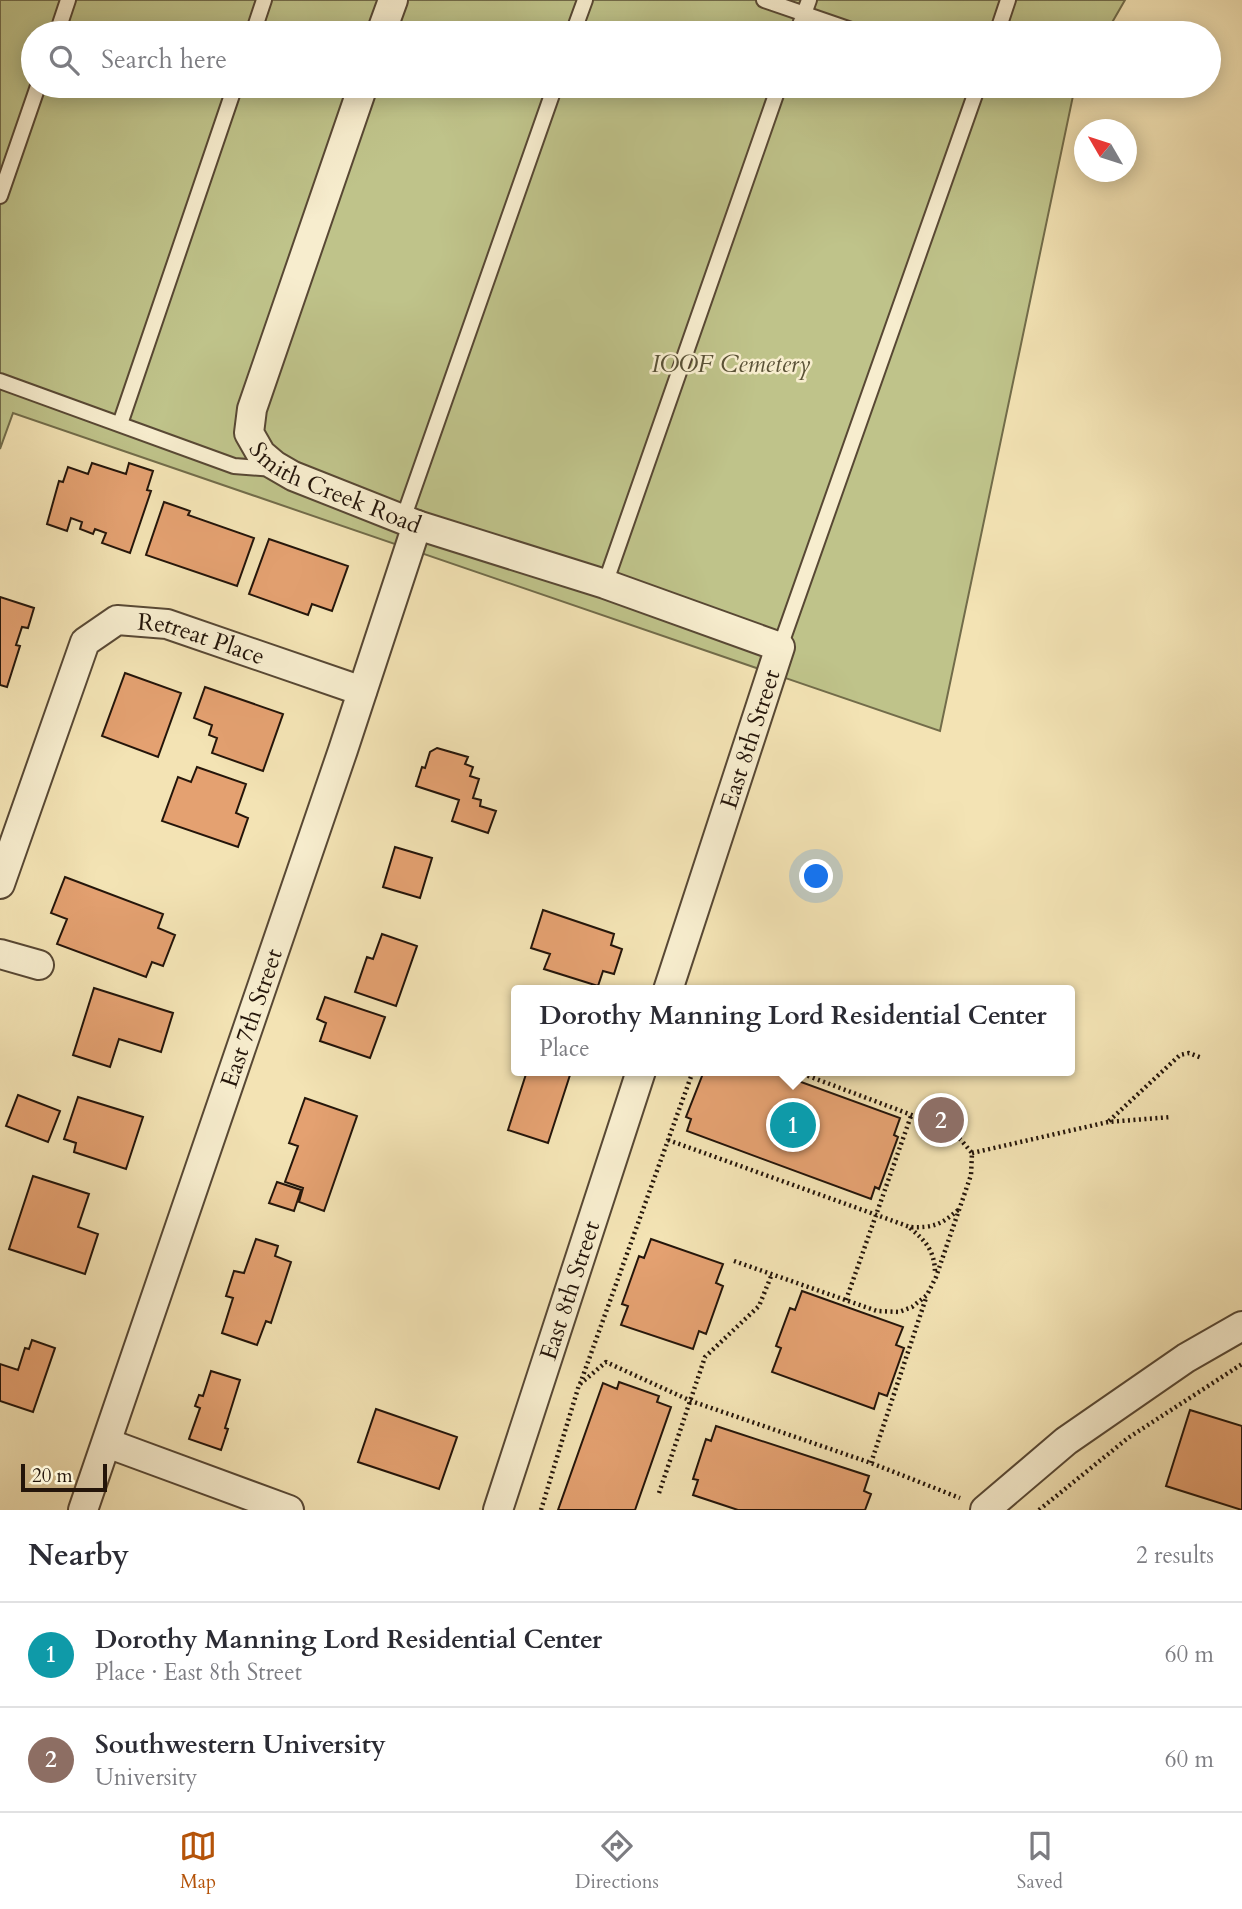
<!DOCTYPE html>
<html lang="en">
<head>
<meta charset="utf-8">
<style>
	:root { --surface:#fff; --page:#f7f7f7; --text:#2b2b33; --muted:#7c7c81; --line:#e1e1e2; --accent:#b45309 }
	body { margin:0; font-family:Cardo,serif; background:var(--page); color:var(--text) }
	.compass { position:absolute; left:1074px; top:119px; width:63px; height:63px; border-radius:50%; background:var(--surface); box-shadow:0 4px 18px #0003; rotate:309deg }
	.scale { position:absolute; left:21px; bottom:18px; width:86px; box-sizing:border-box; padding-left:7px; border:4px solid #24150a; border-top:0; font-size:19px; line-height:24px; white-space:nowrap; color:#24150a; -webkit-text-stroke:5px #f7edce; paint-order:stroke }
	.you { position:absolute; left:817px; top:877px; width:24px; height:24px; margin:-18px; border:5px solid #fff; border-radius:50%; background:#1a73e8; box-shadow:0 0 0 10px #1a73e833 }
	.badge { display:grid; place-items:center; width:46px; height:46px; border-radius:50%; background:var(--accent); color:#fff; font-size:23px; font-weight:700 }
	.pin { position:absolute; translate:-50% -50%; border:4px solid #fff; box-shadow:0 2px 7px #0006 }
	.popup { position:absolute; left:511px; top:985px; width:564px; height:91px; box-sizing:border-box; display:grid; place-content:center; border-radius:7px; background:var(--surface); filter:drop-shadow(0 2px 5px #0005); font-size:23px; white-space:nowrap; color:var(--muted) }
	.popup b { font-size:26px; color:var(--text) }
	.popup::after { content:''; position:absolute; left:50%; top:100%; margin-left:-14px; border:14px solid transparent; border-top-color:var(--surface) }
	.list { margin:0; padding:0; list-style:none }
	h2 { display:flex; justify-content:space-between; align-items:center; height:91px; margin:0; padding:0 28px; font-size:30px }
	h2 small { font-size:23px; font-weight:400; color:var(--muted) }
	.list li { display:grid; grid-template-columns:46px 1fr auto; gap:21px; align-items:center; box-sizing:border-box; height:105px; padding:0 28px; border-top:2px solid var(--line) }
	.list b { display:block; font-size:26px; white-space:nowrap }
	.list p { margin:0; font-size:23px; white-space:nowrap; color:var(--muted) }
	.list em { font-size:23px; font-style:normal; color:var(--muted) }
	.icon { flex:none; width:38px; height:38px; fill:none; stroke:currentColor; stroke-width:2; stroke-linecap:round; stroke-linejoin:round }
	.map { position:relative; flex:none; width:1242px; height:1510px; overflow:hidden }
	.search { position:absolute; background:var(--surface); box-shadow:0 4px 18px #0003; left:21px; right:21px; top:21px; height:77px; display:flex; align-items:center; gap:18px; box-sizing:border-box; padding:0 24px; border-radius:38px; color:var(--muted); font-size:26px }
	.sheet { height:301px; background:var(--surface) }
	nav { display:flex; justify-content:space-around; align-items:center; box-sizing:border-box; height:98px; border-top:2px solid var(--line); background:var(--surface); font-size:19px; color:var(--muted) }
	nav a { display:grid; justify-items:center; gap:4px }
	nav .on { color:var(--accent) }
	.map>svg:first-child { display:block }
	.green { fill:#bfc38a; stroke:#726c4a; stroke-width:2 }
	.building { fill:#e4a171; stroke:#24150a; stroke-width:2 }
	.lines { fill:none; stroke-linecap:round; stroke-linejoin:round }
	.service-casing { stroke:#584834; stroke-width:18 }
	.minor-casing { stroke:#584834; stroke-width:32 }
	.path { stroke:#24150a; stroke-width:4.5; stroke-dasharray:2 3.5; stroke-linecap:butt }
	.service { stroke:#f7edce; stroke-width:14 }
	.minor { stroke:#f7edce; stroke-width:28 }
	.labels { text-anchor:middle; stroke-width:5; stroke-linejoin:round; paint-order:stroke }
	.park-label { font-size:24px; font-style:italic; fill:#5a5237; stroke:#f7edce }
	.street-label { font-size:24px; fill:#24150a; stroke:#f7edce }
</style>
</head>
<body>
<div class="map">
<svg width="1242" height="1510" viewBox="0 0 1242 1510">
	<rect width="100%" height="100%" fill="#f3e3b4"/>
	<filter id="stains"><feTurbulence type="fractalNoise" baseFrequency=".00286" numOctaves="4"/><feColorMatrix values="0 0 0 0 .2 0 0 0 0 .09 0 0 0 0 .02 0 0 0 .5 -.17"/></filter>
	<radialGradient id="worn" r=".72"><stop offset=".6" stop-color="#630" stop-opacity="0"/><stop offset="1" stop-color="#630" stop-opacity=".3"/></radialGradient>
	<!-- green -->
	<path class="green" d="M0 0H1125L1106 33H33V86H1077L1074 91 940 731 13 413 0 449Z"/>
	<!-- building -->
	<path class="building" d="M92 463 126 474 129 463 153 471 147 490 151 491 130 553 102 543 106 533 95 529 93 534 80 529 82 522 71 518 67 531 47 524 59 481 63 482 68 467 88 474Z
		M164 502 190 511 188 515 254 538 237 586 146 555Z
		M269 539 348 566 332 611 312 604 308 615 249 594Z
		M0 597 34 608 28 628 22 627 16 645 20 646 7 687 0 685Z
		M125 673 181 693 158 757 102 736Z
		M205 687 283 714 263 771 212 753 217 738 209 735 212 725 194 718Z
		M437 748 468 757 465 764 473 767 470 776 479 779 473 798 481 800 480 806 496 811 488 833 452 821 459 800 416 786 422 767 425 768 430 752Z
		M197 767 246 784 236 813 248 818 238 847 162 821 178 777 191 782Z
		M395 847 432 858 420 898 383 887Z
		M65 877 163 914 158 928 175 935 163 966 152 962 146 977 57 944 67 919 51 913Z
		M543 910 614 934 611 945 622 949 614 974 603 971 598 986 544 969 550 954 531 948Z
		M382 934 417 946 396 1006 355 992 367 957 373 959Z
		M94 988 173 1013 161 1052 119 1039 110 1067 73 1055Z
		M325 997 385 1017 370 1058 320 1041 326 1023 317 1019Z
		M527 1071H555L570 1075 548 1143 508 1130Z
		M704 1071H771L900 1118 894 1135 898 1137 879 1189 875 1187 871 1199 687 1131 691 1119 686 1117Z
		M18 1095 60 1111 48 1142 6 1126Z
		M78 1097 143 1117 126 1169 74 1152 76 1143 64 1139Z
		M305 1098 357 1116 324 1211 299 1202 303 1188 285 1182 298 1146 289 1143Z
		M33 1176 89 1194 78 1227 98 1234 85 1274 9 1249Z
		M277 1182 301 1190 294 1211 269 1203Z
		M256 1239 278 1246 275 1256 291 1262 271 1323 266 1321 257 1345 222 1333 233 1298 226 1296 234 1271 244 1273Z
		M651 1239 723 1264 716 1283 723 1286 706 1334 699 1331 693 1349 621 1325 628 1306 622 1304 639 1256 644 1258Z
		M802 1291 903 1327 896 1345 904 1348 887 1396 879 1393 874 1409 772 1372 781 1348 776 1346 790 1308 795 1310Z
		M32 1340 55 1348 33 1412 0 1401V1364L18 1370 25 1348 29 1349Z
		M211 1371 240 1380 225 1428 228 1429 221 1450 189 1439 200 1408 195 1406 199 1395 203 1396Z
		M619 1382 659 1396 657 1402 671 1407 635 1510H558L603 1383 617 1389Z
		M376 1409 457 1437 439 1489 358 1462Z
		M1190 1410 1242 1426V1510L1166 1486Z
		M716 1426 869 1476 864 1491 871 1494 865 1510H738L693 1495 698 1480 693 1479 706 1439 711 1441Z"/>
	<g class="lines">
		<!-- service casing -->
		<g class="service-casing">
			<path id="service" d="M764 0 860 33
				M57 33 68 0
				M253 33 264 0
				M573 33 585 0
				M797 33 809 0
				M997 33 1008 0
				M0 196 38 86
				M0 381 234 466 274 469
				M120 424 235 86
				M403 519 555 86
				M605 584 779 86
				M780 647 978 86"/>
		</g>
		<!-- minor casing -->
		<g class="minor-casing">
			<g id="minor">
				<path d="M381 33 393 0"/>
				<path id="s1" d="M363 86 252 409 249 433 261 454 274 465 293 476 417 525 605 584 780 647 668 990"/>
				<path id="s2" d="M0 884 85 642 117 620 167 624 362 691"/>
				<path d="M0 954 39 965"/>
				<path d="M107 1443 289 1510"/>
				<path id="s3" d="M83 1510 343 750 417 525"/>
				<path id="s4" d="M498 1510 641 1071"/>
				<path d="M985 1510 1066 1441 1186 1358 1242 1326"/>
			</g>
		</g>
		<!-- path -->
		<path class="path" d="M1109 1121 1180 1055 1189 1053 1202 1058
			M668 1140 910 1227C932 1228 941 1225 958 1210
			M972 1153 1108 1122 1171 1117
			M910 1228C926 1241 935 1252 935 1273
			M734 1261 877 1311 899 1312 912 1307 927 1295 936 1277 971 1175 972 1153 961 1140 949 1129 795 1071
			M846 1300 911 1116
			M580 1384 693 1071
			M871 1463 926 1298
			M659 1493 705 1357 759 1306 772 1274
			M541 1510 579 1385 606 1362 691 1401 871 1463 960 1498
			M1039 1510 1128 1438 1242 1364"/>
		<!-- service -->
		<use href="#service" class="service"/>
		<!-- minor -->
		<use href="#minor" class="minor"/>
	</g>
	<g class="labels">
		<!-- park labels -->
		<g class="park-label">
			<text x="731" y="372">IOOF Cemetery</text>
		</g>
		<!-- street labels -->
		<g class="street-label">
			<text dy="8" stroke="none"><textPath href="#s1" startOffset="472">Smith Creek Road</textPath></text>
			<text dy="8" stroke="none"><textPath href="#s2" startOffset="382">Retreat Place</textPath></text>
			<text transform="translate(750 739) rotate(-72)" y="8">East 8th Street</text>
			<text dy="8" stroke="none"><textPath href="#s3" startOffset="520">East 7th Street</textPath></text>
			<text dy="8" stroke="none"><textPath href="#s4" startOffset="231">East 8th Street</textPath></text>
		</g>
	</g>
	<rect width="100%" height="100%" filter="url(#stains)"/>
	<rect width="100%" height="100%" fill="url(#worn)"/>
</svg>
<svg class="compass" viewBox="-18 -18 36 36"><path d="M0-13l5 13h-10z" fill="#e53935"/><path d="M0 13l5-13h-10z" fill="#7c7c81"/></svg>
<div class="scale">20 m</div>
<div class="you"></div>
<div class="pin badge" style="left:793px;top:1125px;background:#0f9aa8">1</div>
<div class="popup"><b>Dorothy Manning Lord Residential Center</b>Place</div>
<div class="pin badge" style="left:941px;top:1120px;background:#8d6e63">2</div>
<div class="search"><svg class="icon" aria-label="search" viewBox="0 0 24 24"><circle cx="10" cy="10" r="6"/><path d="M15 15l6 6"/></svg>Search here</div>
</div>
<section class="sheet">
<h2>Nearby<small>2 results</small></h2>
<ul class="list">
<li><span class="badge" style="background:#0f9aa8">1</span><div><b>Dorothy Manning Lord Residential Center</b><p>Place · East 8th Street</p></div><em>60 m</em></li>
<li><span class="badge" style="background:#8d6e63">2</span><div><b>Southwestern University</b><p>University</p></div><em>60 m</em></li>
</ul>
</section>
<nav>
<a class="on"><svg class="icon" aria-label="map" viewBox="0 0 24 24"><path d="M3 6l6-2 6 2 6-2v14l-6 2-6-2-6 2zM9 4v14M15 6v14"/></svg>Map</a>
<a><svg class="icon" aria-label="directions" viewBox="0 0 24 24"><path d="M12 3l9 9-9 9-9-9zM9 14v-3h6M13 9l2 2-2 2"/></svg>Directions</a>
<a><svg class="icon" aria-label="saved" viewBox="0 0 24 24"><path d="M7 4h10v16l-5-4-5 4z"/></svg>Saved</a>
</nav>
</body>
</html>
